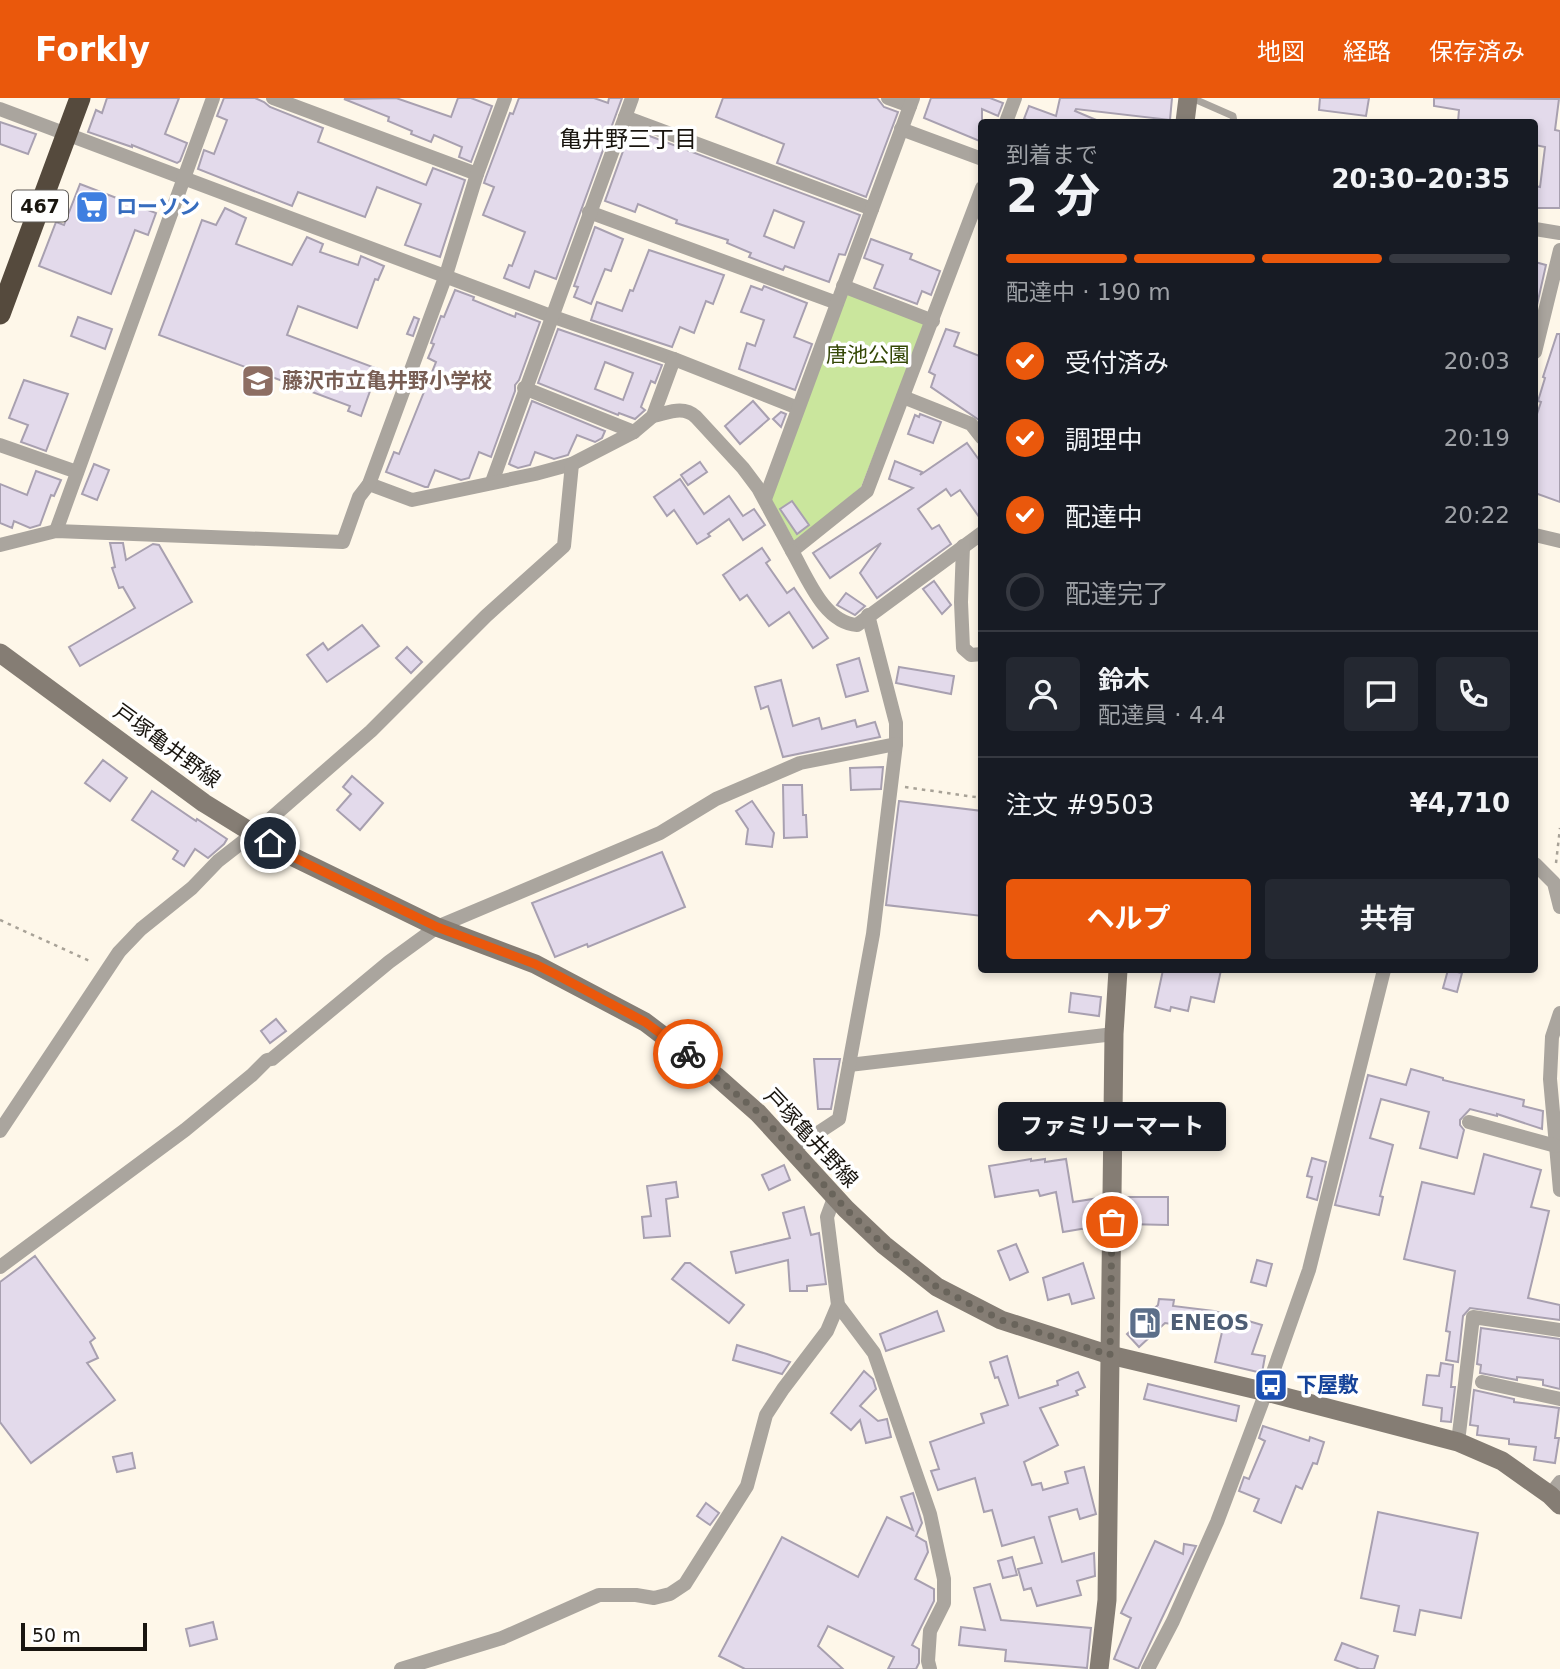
<!DOCTYPE html>
<html lang="ja">
<meta charset="utf-8">
<style>
body{margin:0;font-family:"DejaVu Sans","Noto Sans JP",sans-serif;background:#242831;color:#f1f3f6;height:100vh;display:flex;flex-direction:column;font-size:26px;white-space:nowrap}
*{box-sizing:border-box;margin:0}
p{font-size:23px;color:#9ea1a6}
.icon{flex:none;width:38px;height:38px;fill:none;stroke:currentColor;stroke-width:2;stroke-linecap:round;stroke-linejoin:round}
.map{position:relative;flex:1;overflow:hidden}
.details{position:absolute;left:978px;top:21px;width:560px;height:854px;display:flex;flex-direction:column;background:#171b24;border-radius:7px;box-shadow:0 4px 10px #0003}
.details>*{flex:none}
.scale{position:absolute;left:21px;bottom:18px;width:126px;box-sizing:border-box;padding-left:7px;border:4px solid #19150f;border-top:0;font-size:19px;line-height:24px;white-space:nowrap;color:#19150f;-webkit-text-stroke:5px #fff;paint-order:stroke}
.pin{position:absolute;display:grid;place-items:center;width:60px;height:60px;color:#fff;margin:-30px;border:4px solid #fff;border-radius:50%;box-shadow:0 2px 7px #0007}
.courier{position:absolute;display:grid;place-items:center;width:70px;height:70px;margin:-35px;border:5px solid #ea580c;border-radius:50%;background:#fff;color:#222;box-shadow:0 2px 9px #0007}
.bubble{position:absolute;height:49px;border-radius:7px;background:#171b24;box-shadow:0 4px 10px #0003;font-size:23px;font-weight:700;line-height:49px;text-align:center}
.head em{font-style:normal;font-weight:700}
.head div{display:flex;flex-direction:column-reverse}
.head{display:flex;align-items:center;justify-content:space-between;height:119px;padding:0 28px}
h1{font-size:46px;font-weight:700;line-height:52px}
.bar{display:grid;grid-template-columns:repeat(4,1fr);gap:10px 7px;align-content:center;height:84px;padding:0 28px}
.bar i{height:9px;border-radius:5px;background:#363941}
.bar .selected{background:#ea580c}
.bar p{grid-column:span 4}
.line{display:flex;align-items:center;gap:18px;padding:0 28px;border-top:2px solid #363941}
.line div{flex:1}
.round{display:grid;place-items:center;flex:none;width:74px;height:74px;border-radius:7px;background:#242831}
ol{padding:0 28px;list-style:none}
li{display:flex;align-items:center;gap:21px;height:77px}
li p{margin-inline-start:auto}
li .icon{padding:7px;border-radius:50%;background:#ea580c;color:#fff;stroke-width:4}
li:last-child{color:#9ea1a6}
li i{width:38px;height:38px;border:4px solid #363941;border-radius:50%}
.button{display:flex;gap:14px;margin-top:auto;padding:14px 28px}
.button a{flex:1;height:80px;border-radius:7px;background:#ea580c;color:#fff;font-size:28px;font-weight:700;line-height:80px;text-align:center}
.button a+a{background:#242831;color:#f1f3f6}
header{display:flex;align-items:center;gap:42px;box-sizing:border-box;height:98px;padding:0 35px;background:#ea580c;color:#fff}
header strong{font-size:33px}
nav{display:flex;gap:38px;margin-inline-start:auto;font-size:24px}
.map>svg:first-child{display:block}
</style>
<header>
<strong>Forkly</strong>
<nav><a>地図</a><a>経路</a><a>保存済み</a></nav>
</header>
<div class="map">
<svg width="1560" height="1571" viewBox="0 0 1560 1571">
<rect width="100%" height="100%" fill="#fef7e9"/>
<path fill="#cae69d" d="M847,196L925,225L861,389L795,444L771,401Z"/>
<g fill="#e3daeb" stroke="#a8a0b0" stroke-width="2" fill-rule="evenodd">
<path d="M107,0H179L165,36L187,45L180,63L177,65L132,47V49L88,34L96,12L102,15Z"/>
<path d="M224,0H255L264,4L270,9L323,30L318,44L426,87L433,70L465,82L440,159L405,147L421,106L377,89L365,119L298,94L292,108L198,71L204,52L214,56L227,22L217,18Z"/>
<path d="M396,0L451,19L458,0H471L492,8L471,64L459,59L462,49L434,37L431,44L411,36L412,33L388,23L389,19L344,1Z"/>
<path d="M519,0H594L608,5L609,0H622L556,181L535,173L529,190L504,180L509,167L512,168L525,134L483,117L494,89L484,85L486,79L510,15L513,16Z"/>
<path d="M723,0H877L884,9L898,14L866,99L777,65L784,46L716,19Z"/>
<path d="M931,0H990L1003,5L998,18L982,11V44L924,20Z"/>
<path d="M1060,0H1172L1170,22L1076,11L1075,13L1101,24H1033L1024,21L1029,8L1056,18Z"/>
<path d="M1320,0H1369L1366,18L1319,12Z"/>
<path d="M1434,0L1559,1L1555,32L1560,33V110H1535V88L1540,89L1545,49L1535,47V24H1458L1459,12L1434,8Z"/>
<path d="M0,24L36,36L28,56L0,46Z"/>
<path d="M631,31L860,117L845,157L839,156L829,184L785,168L783,172L749,159L751,155L727,145L728,142L676,125L677,122L638,106L635,114L605,103ZM774,112L804,124L794,150L764,138Z"/>
<path d="M80,86L156,115L148,137L135,132L111,196L39,168L56,124L64,127Z"/>
<path d="M225,110L246,120L236,146L292,167L307,139L323,146L320,154L358,167L361,158L384,168L378,182L375,181L357,230L298,208L287,237L378,271L361,318L348,313L350,308L159,237L202,122L216,127Z"/>
<path d="M595,129L623,141L611,173L605,171L591,206L574,199L578,189L574,188Z"/>
<path d="M871,141L912,156L910,161L940,173L931,197L922,193L917,206L874,190L883,167L864,160Z"/>
<path d="M649,152L724,177L713,206L706,203L694,235L680,229L672,249L591,222L597,204L622,213L630,192L633,193Z"/>
<path d="M1535,164L1546,167L1537,207H1535Z"/>
<path d="M751,188L762,192L764,188L807,205L794,239L812,246L795,292L739,271L747,245L755,248L764,222L741,214Z"/>
<path d="M455,192L474,199L473,202L515,219L516,215L540,224L519,282L515,287V293L491,359L479,354L469,380L461,382L435,372L428,389H425L386,374L394,354L399,356L436,264L428,260L434,246L431,245L441,218L444,219Z"/>
<path d="M78,219L112,231L105,251L71,238Z"/>
<path d="M414,219L419,221L413,238L407,236Z"/>
<path d="M558,231L662,267L655,285L651,283L641,309L645,312L635,321L619,315L618,317L538,285ZM605,264L633,275L623,302L595,291Z"/>
<path d="M946,231L959,235L954,248L982,259V324L931,289L935,277L929,274Z"/>
<path d="M1557,236H1560V404L1535,395V322L1541,304L1538,303L1545,280L1543,279Z"/>
<path d="M24,282L68,296L46,353L21,344L28,327L9,320Z"/>
<path d="M532,303L605,333L602,340L595,344L577,337L568,357L554,361L535,354L530,367L518,370L511,367L509,366Z"/>
<path d="M753,303L769,321L740,346L725,328Z"/>
<path d="M781,314L786,316L781,329L773,321Z"/>
<path d="M920,316L941,324L933,345L908,336L915,317L919,319Z"/>
<path d="M967,345L982,366V423L960,392L951,398L946,391L918,411L932,431L939,427L951,446L877,500L860,475L881,445L830,480L813,455L913,390L889,381L895,363L922,374L920,377Z"/>
<path d="M700,364L707,374L688,387L681,377Z"/>
<path d="M94,366L109,372L97,402L82,396Z"/>
<path d="M36,373L61,382L54,398L51,397L40,427L30,430L14,423L12,430L0,425V386L27,397Z"/>
<path d="M680,381L704,416L729,398L743,418L754,411L765,427L743,442L729,421L708,436L710,438L697,446L674,412L667,418L654,399Z"/>
<path d="M792,403L809,427L797,436L780,411Z"/>
<path d="M110,445H123L126,462L153,446L159,447L192,504L80,568L69,549L135,510L123,489L119,490L112,470L115,469Z"/>
<path d="M762,450L770,462L766,465L787,495L794,490L828,540L813,550L789,514L769,528L747,497L740,502L723,477Z"/>
<path d="M934,483L951,507L942,516L923,491Z"/>
<path d="M846,495L865,508L855,517L837,507Z"/>
<path d="M362,527L379,548L327,584L307,557L323,545L328,552Z"/>
<path d="M407,549L422,564L411,575L396,560Z"/>
<path d="M859,560L868,593L846,599L837,567Z"/>
<path d="M899,569L954,578L951,596L896,585Z"/>
<path d="M781,582L793,628L819,620L822,631L855,622L857,629L875,624L880,639L783,659L768,608L761,611L755,589Z"/>
<path d="M103,662L127,680L110,703L85,685Z"/>
<path d="M883,669L881,691L851,692L850,670Z"/>
<path d="M352,678L383,705L360,732L337,712L351,696L343,689Z"/>
<path d="M783,687H802L803,717H806L807,739L784,740Z"/>
<path d="M152,693L196,723L197,721L227,741L224,746L208,760L195,751L184,768L173,761L178,753L132,722Z"/>
<path d="M752,703L774,735L772,749L746,746L748,731L736,713Z"/>
<path d="M899,703L982,713V818L886,807Z"/>
<path d="M662,754L685,809L588,849L587,846L555,859L532,805Z"/>
<path d="M1163,872H1221L1214,904L1191,899L1188,913L1171,909L1170,913L1155,909Z"/>
<path d="M1448,872L1462,875L1457,894L1443,890Z"/>
<path d="M1071,895L1101,899L1099,918L1069,914Z"/>
<path d="M276,921L286,933L270,945L261,933Z"/>
<path d="M814,961H840L831,1011H818Z"/>
<path d="M1411,971L1443,980V982L1524,1002L1523,1008L1543,1013L1542,1031L1497,1016V1018L1470,1011L1460,1022V1027L1464,1032L1457,1060L1420,1050L1429,1014L1381,1001L1370,1040L1393,1047L1380,1098L1383,1099L1379,1117L1335,1107L1368,977L1406,987Z"/>
<path d="M1484,1056L1541,1072L1531,1109L1549,1113L1528,1200L1560,1207V1222L1470,1210L1463,1218L1458,1264L1446,1262L1450,1234L1446,1233L1455,1173L1404,1161L1422,1084L1474,1096Z"/>
<path d="M1312,1060L1326,1064L1317,1102L1307,1099L1312,1079L1307,1078Z"/>
<path d="M1031,1061V1063L1045,1061V1064L1066,1061L1073,1104L1099,1100V1128L1063,1134L1056,1094L1040,1098L1038,1092L995,1099L989,1068Z"/>
<path d="M784,1067L790,1082L769,1092L762,1077Z"/>
<path d="M676,1084L678,1099L666,1101L670,1138L644,1140L642,1119L651,1118L647,1088Z"/>
<path d="M1124,1099H1168V1127L1125,1126Z"/>
<path d="M804,1109L811,1137L819,1135L826,1186L807,1188V1193H790L788,1162L736,1175L731,1154L790,1140L783,1115Z"/>
<path d="M1016,1146L1028,1174L1010,1182L998,1153Z"/>
<path d="M35,1158L95,1240L90,1244L98,1260L87,1265L115,1302L31,1365L0,1324V1184Z"/>
<path d="M1257,1162L1272,1166L1266,1188L1251,1184Z"/>
<path d="M685,1165H690L744,1207L729,1225L672,1181Z"/>
<path d="M1083,1165L1094,1200L1072,1206L1069,1196L1048,1202L1043,1180Z"/>
<path d="M1159,1201L1174,1202L1173,1208L1214,1213L1262,1227L1252,1256L1265,1258L1262,1275L1215,1264L1222,1234L1218,1232L1219,1230L1172,1224V1226L1165,1225L1139,1249L1127,1236L1158,1207Z"/>
<path d="M937,1213L944,1233L886,1253L880,1236Z"/>
<path d="M1481,1230L1560,1241V1291L1543,1287V1282L1517,1279V1282L1480,1275L1481,1267L1477,1266Z"/>
<path d="M737,1247L767,1256L790,1264L782,1276L733,1262Z"/>
<path d="M1007,1258L1019,1300L1058,1287L1057,1283L1078,1274L1085,1289L1076,1293L1078,1297L1040,1310L1058,1347L1024,1364L1032,1387L1041,1385L1043,1392L1068,1385L1065,1374L1084,1369L1096,1416L1080,1421L1077,1411L1049,1419L1062,1464L1094,1455L1095,1478L1077,1483L1081,1497L1037,1508L1031,1490L1024,1492L1018,1471L1042,1465L1034,1439L1002,1448L992,1412L984,1414L975,1380L938,1392L931,1373L939,1371L930,1344L984,1325L981,1316L1008,1307L998,1279L995,1280L990,1264Z"/>
<path d="M1441,1265L1453,1267L1451,1289H1455L1451,1324L1441,1323L1442,1310L1423,1307L1427,1277L1439,1278Z"/>
<path d="M864,1273L873,1281L876,1291L860,1308L878,1323L887,1321L891,1339L866,1345L860,1322L851,1332L831,1315Z"/>
<path d="M1148,1286L1239,1308L1236,1323L1144,1301Z"/>
<path d="M1474,1292L1514,1301V1304L1559,1310L1555,1340H1559L1555,1365L1534,1362L1536,1349L1509,1346V1341L1477,1337L1478,1328L1470,1327Z"/>
<path d="M1263,1328L1309,1343L1310,1339L1324,1344L1317,1366L1313,1365L1302,1391L1296,1388L1281,1425L1254,1413L1259,1401L1239,1393L1244,1379L1249,1381L1265,1343L1259,1340Z"/>
<path d="M132,1355L135,1370L117,1374L113,1359Z"/>
<path d="M913,1395L922,1425L916,1438L926,1444L928,1454L915,1481L934,1491V1503L912,1547L919,1551V1565L916,1571H888L894,1559L828,1528L818,1548L843,1571H745L719,1558L782,1439L858,1479L887,1419L913,1432L901,1399Z"/>
<path d="M706,1405L719,1415L710,1427L697,1418Z"/>
<path d="M1378,1414L1478,1435L1461,1520L1420,1512L1415,1537L1394,1533L1399,1508L1361,1500Z"/>
<path d="M1155,1443L1183,1456L1184,1446L1196,1448L1138,1571L1114,1561L1131,1520L1121,1515Z"/>
<path d="M1012,1459L1017,1477L1003,1480L998,1463Z"/>
<path d="M990,1486L1001,1522L1091,1530L1087,1570L1005,1563L1006,1552L959,1547L961,1529L985,1532L974,1490Z"/>
<path d="M213,1524L217,1541L190,1548L186,1531Z"/>
<path d="M1342,1545L1378,1558L1374,1571H1360L1335,1562Z"/>
</g>
<g fill="none" stroke-linecap="round" stroke-linejoin="round">
<g stroke="#a8a297" stroke-width="2.5" stroke-dasharray="3.5 5" stroke-linecap="butt">
<path d="M905,689L982,700"/>
<path d="M1556,765L1560,730"/>
<path d="M0,822L92,864"/>
</g>
<path stroke="#aaa59e" stroke-width="7" d="M1192,0L1233,18L1234,24"/>
<g stroke="#aaa59e" stroke-width="14">
<path d="M273,0L477,76"/>
<path d="M888,0L910,8"/>
<path d="M0,11L551,218L674,261L798,310"/>
<path d="M625,19L872,111"/>
<path d="M1006,24L1015,0"/>
<path d="M901,31L982,61"/>
<path d="M589,114L837,205"/>
<path d="M1535,131L1560,135"/>
<path d="M843,188L933,223"/>
<path d="M1535,254L1560,152"/>
<path d="M524,290L634,334"/>
<path d="M903,299L971,326L982,340"/>
<path d="M653,318C668,315 683,307 696,319L743,370L758,390L792,453L867,393L982,90"/>
<path d="M0,347L77,374"/>
<path d="M492,384L632,0"/>
<path d="M369,386L412,402L535,376L572,366L634,334L653,318L674,261"/>
<path d="M765,401L913,0"/>
<path d="M56,433L213,0"/>
<path d="M1535,437L1560,443"/>
<path d="M0,447L56,433L343,444L359,399L369,386L446,177L477,76L505,0"/>
<path d="M963,448L961,504L963,550L971,557L982,556"/>
<path d="M792,453C807,479 824,525 857,527L982,435"/>
<path d="M1535,766L1554,785L1560,809"/>
<path d="M1560,915L1552,939L1550,981L1560,1092"/>
<path d="M849,967L1114,936"/>
<path d="M1469,1024L1556,1048"/>
<path d="M0,1033L119,854L141,831L192,790L218,763L254,735L371,633L486,518L564,448L572,366"/>
<path d="M792,1052L839,1021L873,836L896,646V625L868,517"/>
<path d="M834,1100L827,1119L838,1207L874,1255L930,1416L944,1481V1505L930,1533L928,1563L930,1571"/>
<path d="M0,1169L185,1032L252,977L267,962L272,961L389,864L437,829L660,735L716,701L800,665L896,646"/>
<path d="M1482,1284L1560,1301"/>
<path d="M1458,1344L1473,1219L1560,1232"/>
<path d="M1550,1397L1560,1384"/>
<path d="M401,1571L502,1540L599,1497H636L654,1500L670,1496L685,1486L747,1388L766,1317L783,1291L827,1233L838,1207"/>
<path d="M1148,1571L1173,1523L1217,1424L1266,1294L1309,1172L1384,872"/>
</g>
<g stroke="#857d74" stroke-width="19">
<path d="M1185,24L1188,0"/>
<path d="M0,555L204,705L285,755L437,829L535,866L645,924L716,978L758,1015L846,1111L884,1147L937,1189L1001,1222L1110,1257L1266,1294L1458,1344L1502,1363L1550,1397L1560,1407"/>
<path d="M1099,1571L1107,1502L1114,936L1118,872"/>
</g>
<path stroke="#554a3d" stroke-width="21" d="M0,216L80,0"/>
</g>
<g fill="none" stroke-linecap="round" stroke-linejoin="round">
<path stroke="#69645b" stroke-width="7" stroke-dasharray="0 12.6" d="M688,956L758,1014L846,1111L884,1147L937,1189L1001,1222L1110,1257L1112,1124"/>
<path stroke="#ea580c" stroke-width="9" d="M270,745L285,755L437,829L535,866L557,877L645,924L688,956"/>
</g>
<defs>
<symbol id="supermarket-square" viewBox="-11 -11 22 22"><rect x="-9" y="-9" width="18" height="18" rx="4" fill="#3f7fe0" stroke="#fff"/><path d="M-6-5.5h2.5l.6 2H6L4.5 2H-2.5L-4.4-4H-6ZM-1.5 3.2a1.3 1.3 0 1 0 .1 0ZM3 3.2a1.3 1.3 0 1 0 .1 0Z" fill="#fff"/></symbol>
<symbol id="school-square" viewBox="-11 -11 22 22"><rect x="-9" y="-9" width="18" height="18" rx="4" fill="#8d6e63" stroke="#fff"/><path d="M0-5L7-2L0 1L-7-2ZM-4 1L0 2.5L4 1V4Q0 6-4 4Z" fill="#fff"/></symbol>
<symbol id="fuel-square" viewBox="-11 -11 22 22"><rect x="-9" y="-9" width="18" height="18" rx="4" fill="#5c6f8a" stroke="#fff"/><path d="M-5.5-6h7V0h2V4h1.3V-2.5L3-4.5l.8-.8L6-3V5H2.5V1h-1V6h-7ZM-4.2-4.7v3.2H.2V-4.7Z" fill="#fff"/></symbol>
<symbol id="bus-square" viewBox="-11 -11 22 22"><rect x="-9" y="-9" width="18" height="18" rx="4" fill="#1a4fb4" stroke="#fff"/><path d="M-5-6H5V4H4V6H2V4H-2V6H-4V4H-5ZM-3.5-4V0h7V-4ZM-3.5 1.2v1.5H-2V1.2ZM2 1.2v1.5H3.5V1.2Z" fill="#fff"/></symbol>
</defs>
<g fill-rule="evenodd">
<use href="#supermarket-square" x="73" y="90" width="38" height="38"/>
<use href="#school-square" x="239" y="264" width="38" height="38"/>
<use href="#fuel-square" x="1126" y="1206" width="38" height="38"/>
<use href="#bus-square" x="1252" y="1268" width="38" height="38"/>
</g>
<g text-anchor="middle" dominant-baseline="central" stroke-width="7" stroke-linejoin="round" paint-order="stroke">
<rect fill="#fff" stroke="#5e5b57" stroke-width="2" x="12" y="92.5" width="56" height="31" rx="5"/>
<g font-size="19" font-weight="bold" fill="#19150f">
<text x="40" y="108">467</text>
</g>
<g font-size="21" font-weight="bold" fill="#366cbe" stroke="#fff" text-anchor="start">
<text x="116" y="109">ローソン</text>
</g>
<g font-size="21" fill="#344806" stroke="#fff">
<text x="868" y="257">唐池公園</text>
</g>
<g font-size="21" font-weight="bold" fill="#785e54" stroke="#fff" text-anchor="start">
<text x="282" y="283">藤沢市立亀井野小学校</text>
</g>
<g font-size="21" fill="#19150f" stroke="#fff">
<text transform="translate(167 648) rotate(36)">戸塚亀井野線</text>
<text transform="translate(811 1040) rotate(47)">戸塚亀井野線</text>
</g>
<g font-size="21" font-weight="bold" fill="#4e5e75" stroke="#fff" text-anchor="start">
<text x="1170" y="1225">ENEOS</text>
</g>
<g font-size="21" font-weight="bold" fill="#164399" stroke="#fff" text-anchor="start">
<text x="1296" y="1287">下屋敷</text>
</g>
<g font-size="23" fill="#19150f" stroke="#fff">
<text x="628" y="41">亀井野三丁目</text>
</g>
</g>
</svg>
<div class="scale">50 m</div>
<div class="pin" style="left:1112px;top:1124px;background:#ea580c"><svg class="icon" aria-label="bag" viewBox="0 0 24 24"><path d="M5 8h14l-1 12H6zM9 8a3 3 0 0 1 6 0"/></svg></div>
<div class="pin" style="left:270px;top:745px;background:#1f2937"><svg class="icon" aria-label="home" viewBox="0 0 24 24"><path d="M3 11l9-7 9 7M6 9v11h12V9"/></svg></div>
<div class="courier" style="left:688px;top:956px"><svg class="icon" aria-label="bike" viewBox="0 0 24 24"><circle cx="6" cy="16" r="4"/><circle cx="18" cy="16" r="4"/><path d="M6 16l4-8h5l3 8M10 8l3 8H6M13 5h3"/></svg></div>
<div class="bubble" style="left:998px;top:1004px;width:228px">ファミリーマート</div>
<section class="details">
<div class="head"><div><h1>2 分</h1><p>到着まで</p></div><em>20:30–20:35</em></div>
<div class="bar"><i class="selected"></i><i class="selected"></i><i class="selected"></i><i></i><p>配達中 · 190 m</p></div>
<ol>
<li><svg class="icon" aria-label="check" viewBox="0 0 24 24"><path d="M5 12l5 5 9-10"/></svg>受付済み<p>20:03</p></li>
<li><svg class="icon" aria-label="check" viewBox="0 0 24 24"><path d="M5 12l5 5 9-10"/></svg>調理中<p>20:19</p></li>
<li><svg class="icon" aria-label="check" viewBox="0 0 24 24"><path d="M5 12l5 5 9-10"/></svg>配達中<p>20:22</p></li>
<li><i></i>配達完了</li>
</ol>
<div class="line" style="height:126px"><a class="round"><svg class="icon" aria-label="person" viewBox="0 0 24 24"><circle cx="12" cy="8" r="4"/><path d="M4 21q1-7 8-7t8 7"/></svg></a><div><b>鈴木</b><p>配達員 · 4.4</p></div><a class="round"><svg class="icon" aria-label="chat" viewBox="0 0 24 24"><path d="M4 5h16v11H9l-5 4z"/></svg></a><a class="round"><svg class="icon" aria-label="phone" viewBox="0 0 24 24"><path d="M5 4h4l2 5-3 2q2 4 5 5l2-3 5 2v4C11 20 4 13 5 4z"/></svg></a></div>
<div class="line" style="height:91px"><div>注文 #9503</div><b>¥4,710</b></div>
<div class="button"><a>ヘルプ</a><a>共有</a></div>
</section>
</div>
